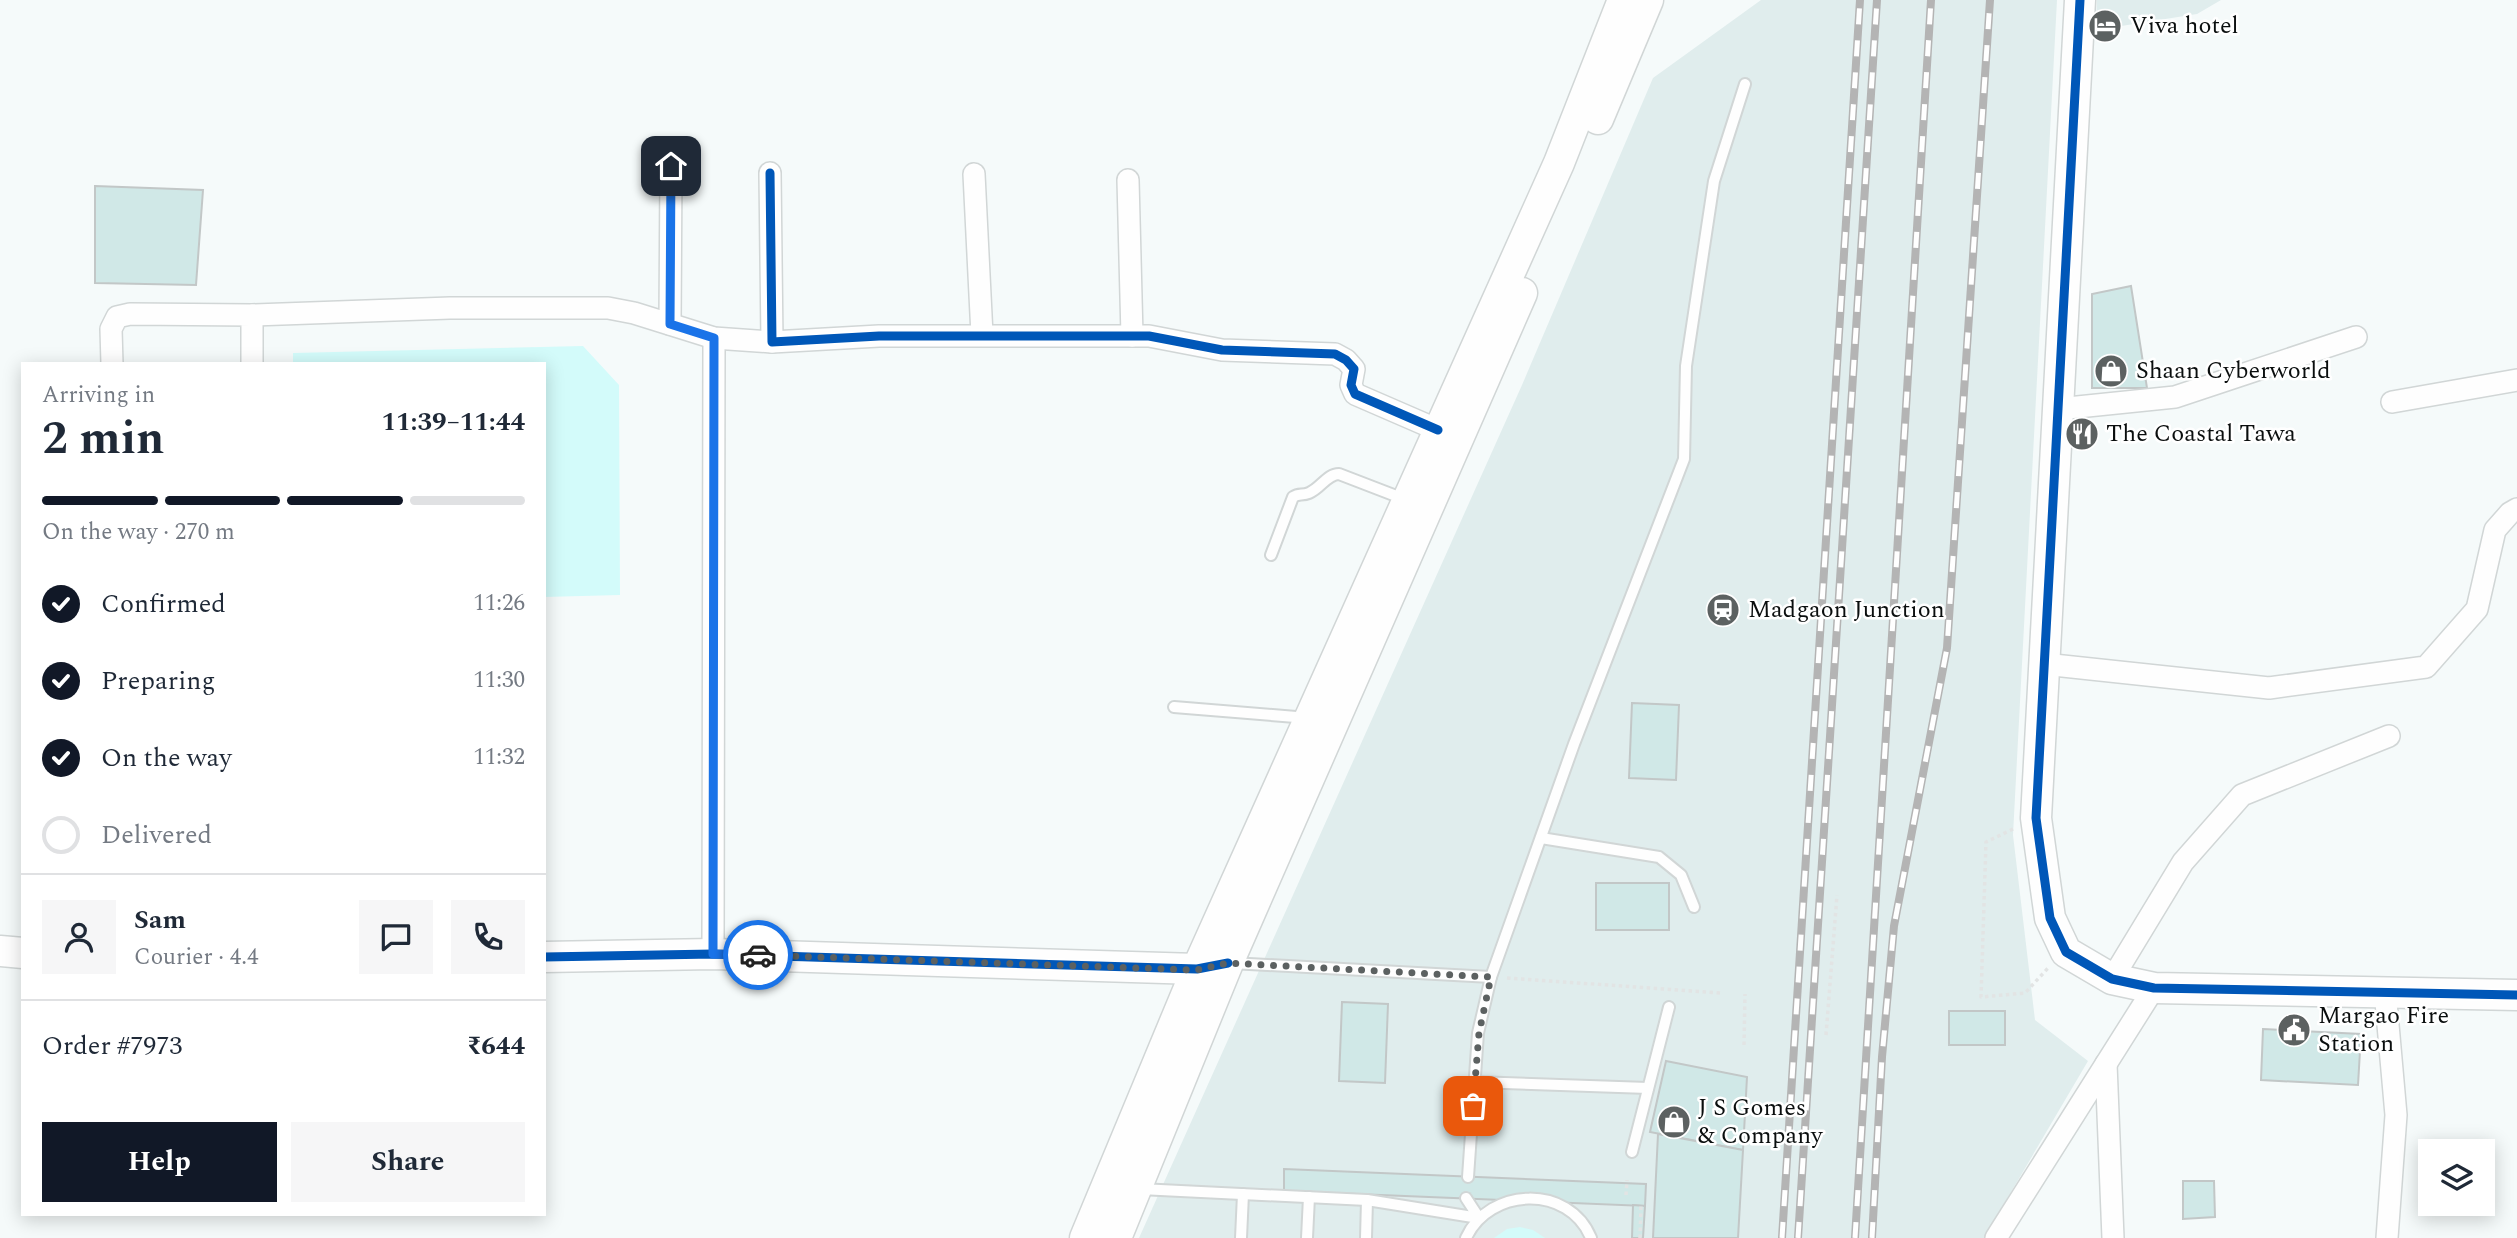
<!DOCTYPE html>
<meta charset="utf-8">
<style>
body{margin:0;font-family:Spectral,serif;background:#f6f6f7;color:#1f2937;height:100vh;display:flex;flex-direction:column;font-size:26px;white-space:nowrap}
*{box-sizing:border-box;margin:0}
p{font-size:23px;color:#747a83}
.icon{flex:none;width:38px;height:38px;fill:none;stroke:currentColor;stroke-width:2;stroke-linecap:round;stroke-linejoin:round}
.map{position:relative;flex:1;overflow:hidden}
.sheet{position:absolute;left:21px;top:362px;width:525px;height:854px;display:flex;flex-direction:column;background:#fff;border-radius:0px;box-shadow:0 4px 18px #0003}
.sheet>*{flex:none}
.tools{position:absolute;left:2418px;top:1139px;display:grid;gap:14px}
.tools a{display:grid;place-items:center;width:77px;height:77px;border-radius:0px;background:#fff;box-shadow:0 4px 18px #0003;font-size:35px}
.pin{position:absolute;display:grid;place-items:center;width:60px;height:60px;color:#fff;margin:-30px;border-radius:14px;box-shadow:0 4px 10px #0006}
.courier{position:absolute;display:grid;place-items:center;width:70px;height:70px;margin:-35px;border:5px solid #1a73e8;border-radius:50%;background:#fff;color:#222;box-shadow:0 2px 9px #0007}
.head em{font-style:normal;font-weight:700}
.head div{display:flex;flex-direction:column-reverse}
.head{display:flex;align-items:center;justify-content:space-between;height:119px;padding:0 21px}
h1{font-size:46px;font-weight:700;line-height:52px}
.bar{display:grid;grid-template-columns:repeat(4,1fr);gap:10px 7px;align-content:center;height:84px;padding:0 21px}
.bar i{height:9px;border-radius:5px;background:#e0e1e3}
.bar .active{background:#111827}
.bar p{grid-column:span 4}
.line{display:flex;align-items:center;gap:18px;padding:0 21px;border-top:2px solid #e0e1e3}
.line div{flex:1}
.round{display:grid;place-items:center;flex:none;width:74px;height:74px;border-radius:0px;background:#f6f6f7}
ol{padding:0 21px;list-style:none}
li{display:flex;align-items:center;gap:21px;height:77px}
li p{margin-inline-start:auto}
li .icon{padding:7px;border-radius:50%;background:#111827;color:#fff;stroke-width:4}
li:last-child{color:#747a83}
li i{width:38px;height:38px;border:4px solid #e0e1e3;border-radius:50%}
.action{display:flex;gap:14px;margin-top:auto;padding:14px 21px}
.action a{flex:1;height:80px;border-radius:0px;background:#111827;color:#fff;font-size:28px;font-weight:700;line-height:80px;text-align:center}
.action a+a{background:#f6f6f7;color:#1f2937}
.map>svg:first-child{display:block}
</style>
<div class="map">
<svg width="2517" height="1238" viewBox="0 0 2517 1238">
<rect width="100%" height="100%" fill="#f5fafa"/>
<g fill="#e0eded">
<path d="M1761,0H2057L2013,835L2035,1020L2088,1061L1984,1238H1139L1522,385L1653,78Z"/>
<path d="M2097,0H2221L2197,14L2096,30Z"/>
</g>
<g fill="#d3fbfa">
<path d="M583,346L619,385L620,595L544,597V364H293V353Z"/>
<path d="M1520,1227L1533,1230L1545,1238H1494L1507,1229Z"/>
</g>
<g fill="#d0e8e7" stroke="#c2c7c7" stroke-width="2">
<path d="M95,186L203,190L196,285L95,283Z"/>
<path d="M2131,286L2147,388H2092V294Z"/>
<path d="M1632,703L1679,705L1676,780L1629,778Z"/>
<rect x="1596" y="883" width="73" height="47"/>
<path d="M1342,1002L1388,1004L1385,1083L1339,1081Z"/>
<rect x="1949" y="1011" width="56" height="34"/>
<path d="M2263,1029L2361,1034L2358,1085L2261,1080Z"/>
<path d="M1666,1061L1747,1077L1743,1150L1650,1132Z"/>
<path d="M1658,1134L1743,1150L1738,1238H1653Z"/>
<path d="M1284,1169L1646,1184L1645,1206L1284,1191Z"/>
<path d="M2183,1181H2214L2215,1217L2183,1219Z"/>
<path d="M1633,1205L1645,1206L1643,1238H1632Z"/>
</g>
<g fill="none" stroke-linecap="round" stroke-linejoin="round">
<defs>
<g id="lane">
<path d="M1271,555L1293,497C1299,493 1302,496 1309,493C1321,488 1327,474 1339,474L1404,499"/>
<path d="M1174,707L1308,718"/>
<path d="M1541,838L1659,857L1681,875L1694,907"/>
<path d="M1231,963L1491,977"/>
<path d="M1475,1082L1648,1088"/>
<path d="M1632,1152L1669,1007"/>
<path d="M1468,1177L1478,1033L1491,977L1574,744L1684,459L1686,366L1714,181L1745,84"/>
<path d="M1140,1189L1367,1200L1479,1218"/>
<path d="M1466,1198L1479,1218"/>
<path d="M1241,1238L1243,1194"/>
<path d="M1307,1238L1309,1197"/>
<path d="M1366,1238L1367,1200"/>
<path d="M1466,1238C1489,1187 1569,1184 1591,1238"/>
</g>
<g id="street">
<path d="M770,173L772,342L879,336H1149L1222,350L1335,354L1346,360L1354,369L1351,385L1355,394L1438,430"/>
<path d="M974,174L982,335"/>
<path d="M1128,180L1132,336"/>
<path d="M252,315L450,308H608L634,313L714,338L772,342"/>
<path d="M670,324L671,166"/>
<path d="M112,364L111,329L117,317L130,314L252,315V364"/>
<path d="M2392,402L2517,380"/>
<path d="M2058,409L2175,397L2356,337"/>
<path d="M2044,664L2269,688L2426,667L2477,609L2495,530L2510,513L2517,509"/>
<path d="M713,954L714,338"/>
<path d="M2112,979L2183,862L2242,795L2389,736"/>
<path d="M2385,991L2396,1115L2387,1238"/>
<path d="M2106,1064L2113,1238"/>
<path d="M1996,1238L2154,988"/>
</g>
<g id="secondary">
<path d="M2080,0L2036,818L2050,918L2066,952L2112,979L2154,988L2517,995"/>
<path d="M1598,119L1648,0"/>
<path d="M0,951L23,953"/>
<path d="M544,957L713,954L1197,969L1215,965"/>
<path d="M1085,1238L1197,969L1559,163L1623,0"/>
<path d="M1116,1238L1228,963L1522,293"/>
</g>
</defs>
<use href="#lane" stroke="#d1d6d6" stroke-width="14"/>
<use href="#street" stroke="#d1d6d6" stroke-width="24"/>
<use href="#secondary" stroke="#d1d6d6" stroke-width="33"/>
<g stroke="#e2e4e4" stroke-width="3.5" stroke-dasharray="3.5 3.5" stroke-linecap="butt">
<path d="M2013,829L1986,842L1981,997L2025,993L2049,967"/>
<path d="M1507,978L1721,993"/>
<path d="M1826,1035L1837,895"/>
<path d="M1744,1045L1745,994"/>
<path d="M1626,1195L1627,1180"/>
<path d="M1640,1238L1641,1205"/>
</g>
<use href="#lane" stroke="#fefefe" stroke-width="10"/>
<use href="#street" stroke="#fefefe" stroke-width="21"/>
<use href="#secondary" stroke="#fefefe" stroke-width="30"/>
<defs>
<g id="rail">
<path d="M1782,1238L1860,0"/>
<path d="M1798,1238L1877,0"/>
<path d="M1855,1238L1931,0"/>
<path d="M1872,1238L1882,1057L1894,926L1947,648L1990,0"/>
</g>
</defs>
<use href="#rail" stroke="#b4b4b4" stroke-width="8"/>
<use href="#rail" stroke="#fff" stroke-width="5" stroke-dasharray="16" stroke-linecap="butt"/>
<defs>
<g id="cycleway">
<path d="M2080,0L2036,818L2050,918L2066,952L2112,979L2154,988L2517,995"/>
<path d="M770,173L772,342L879,336H1149L1222,350L1335,354L1346,360L1354,369L1351,385L1355,394L1438,430"/>
<path d="M544,957L713,954L1197,969L1228,963"/>
</g>
</defs>
<use href="#cycleway" stroke="#fff" stroke-width="13"/>
<use href="#cycleway" stroke="#0057b8" stroke-width="9"/>
</g>
<g fill="none" stroke-linecap="round" stroke-linejoin="round">
<path stroke="#5c6161" stroke-width="7" stroke-dasharray="0 12.6" d="M758,955L1197,970L1228,963L1491,977L1479,1033L1473,1106"/>
<path stroke="#1a73e8" stroke-width="9" d="M671,166L670,324L714,338L713,954L758,955"/>
</g>
<defs>
<symbol id="hotel-disc" viewBox="-11 -11 22 22"><circle r="9.5" fill="#5c6161" stroke="#fff"/><path d="M-6-4.5h1.5V1H6V5H4.5V3h-9V5H-6ZM-4 0a1.8 1.8 0 1 1 3.6 0ZM.5 0V-2.5h3Q6-2.5 6 0Z" fill="#fff"/></symbol>
<symbol id="shop-disc" viewBox="-11 -11 22 22"><circle r="9.5" fill="#5c6161" stroke="#fff"/><path d="M-5-2.5h2.3a2.7 3.5 0 0 1 5.4 0H5L5.5 6h-11ZM-1.5-2.5h3a1.5 2.3 0 0 0-3 0Z" fill="#fff"/></symbol>
<symbol id="restaurant-disc" viewBox="-11 -11 22 22"><circle r="9.5" fill="#5c6161" stroke="#fff"/><path d="M-5-6h1v4h1v-4h1v4h1v-4h1v5L-1.5 .5V6h-2V.5L-5-1ZM5-6V6H3V1.5H1.5Q1.5-4 5-6Z" fill="#fff"/></symbol>
<symbol id="station-disc" viewBox="-11 -11 22 22"><circle r="9.5" fill="#5c6161" stroke="#fff"/><path d="M-3-6H3Q5-6 5-4V2Q5 4 3 4L4.5 6H3L1.5 4h-3L-3 6H-4.5L-3 4Q-5 4-5 2V-4Q-5-6-3-6ZM-3.5-4v3h7v-3ZM-3.5 1v1.5H-2V1ZM2 1v1.5H3.5V1Z" fill="#fff"/></symbol>
<symbol id="civic-disc" viewBox="-11 -11 22 22"><circle r="9.5" fill="#5c6161" stroke="#fff"/><path d="M-.6-6.5H3V-4.5H.6V-3L4-1V1h2V6H-6V1h2V-1L-.6-3ZM-1.2 2.5V6h2.4V2.5Z" fill="#fff"/></symbol>
</defs>
<g fill-rule="evenodd">
<use href="#hotel-disc" x="2086" y="7" width="38" height="38"/>
<use href="#shop-disc" x="2092" y="352" width="38" height="38"/>
<use href="#restaurant-disc" x="2063" y="415" width="38" height="38"/>
<use href="#station-disc" x="1704" y="591" width="38" height="38"/>
<use href="#civic-disc" x="2275" y="1011" width="38" height="38"/>
<use href="#shop-disc" x="1655" y="1103" width="38" height="38"/>
</g>
<g text-anchor="middle" dominant-baseline="central" stroke-width="5" stroke-linejoin="round" paint-order="stroke">
<g font-size="24" fill="#0a0e0e" stroke="#fff" text-anchor="start">
<text x="2130" y="26">Viva hotel</text>
<text x="2136" y="371">Shaan Cyberworld</text>
<text x="2106" y="434">The Coastal Tawa</text>
<text x="1748" y="610">Madgaon Junction</text>
<text x="2318" y="1016">Margao Fire<tspan x="2318" dy="28">Station</tspan></text>
<text x="1698" y="1108">J S Gomes<tspan x="1698" dy="28">&amp; Company</tspan></text>
</g>
</g>
</svg>
<div class="tools">
<a><svg class="icon" aria-label="layers" viewBox="0 0 24 24"><path d="M12 4l9 5-9 5-9-5zM3 14l9 5 9-5"/></svg></a>
</div>
<div class="pin" style="left:1473px;top:1106px;background:#ea580c"><svg class="icon" aria-label="bag" viewBox="0 0 24 24"><path d="M5 8h14l-1 12H6zM9 8a3 3 0 0 1 6 0"/></svg></div>
<div class="pin" style="left:671px;top:166px;background:#1f2937"><svg class="icon" aria-label="home" viewBox="0 0 24 24"><path d="M3 11l9-7 9 7M6 9v11h12V9"/></svg></div>
<div class="courier" style="left:758px;top:955px"><svg class="icon" aria-label="car" viewBox="0 0 24 24"><path d="M5 17H2v-5l4-1 3-4h7l3 4 3 1v5h-3M9 17h6M6 11h13"/><circle cx="7" cy="17" r="2"/><circle cx="17" cy="17" r="2"/></svg></div>
<section class="sheet">
<div class="head"><div><h1>2 min</h1><p>Arriving in</p></div><em>11:39–11:44</em></div>
<div class="bar"><i class="active"></i><i class="active"></i><i class="active"></i><i></i><p>On the way · 270 m</p></div>
<ol>
<li><svg class="icon" aria-label="check" viewBox="0 0 24 24"><path d="M5 12l5 5 9-10"/></svg>Confirmed<p>11:26</p></li>
<li><svg class="icon" aria-label="check" viewBox="0 0 24 24"><path d="M5 12l5 5 9-10"/></svg>Preparing<p>11:30</p></li>
<li><svg class="icon" aria-label="check" viewBox="0 0 24 24"><path d="M5 12l5 5 9-10"/></svg>On the way<p>11:32</p></li>
<li><i></i>Delivered</li>
</ol>
<div class="line" style="height:126px"><a class="round"><svg class="icon" aria-label="person" viewBox="0 0 24 24"><circle cx="12" cy="8" r="4"/><path d="M4 21q1-7 8-7t8 7"/></svg></a><div><b>Sam</b><p>Courier · 4.4</p></div><a class="round"><svg class="icon" aria-label="chat" viewBox="0 0 24 24"><path d="M4 5h16v11H9l-5 4z"/></svg></a><a class="round"><svg class="icon" aria-label="phone" viewBox="0 0 24 24"><path d="M5 4h4l2 5-3 2q2 4 5 5l2-3 5 2v4C11 20 4 13 5 4z"/></svg></a></div>
<div class="line" style="height:91px"><div>Order #7973</div><b>₹644</b></div>
<div class="action"><a>Help</a><a>Share</a></div>
</section>
</div>
